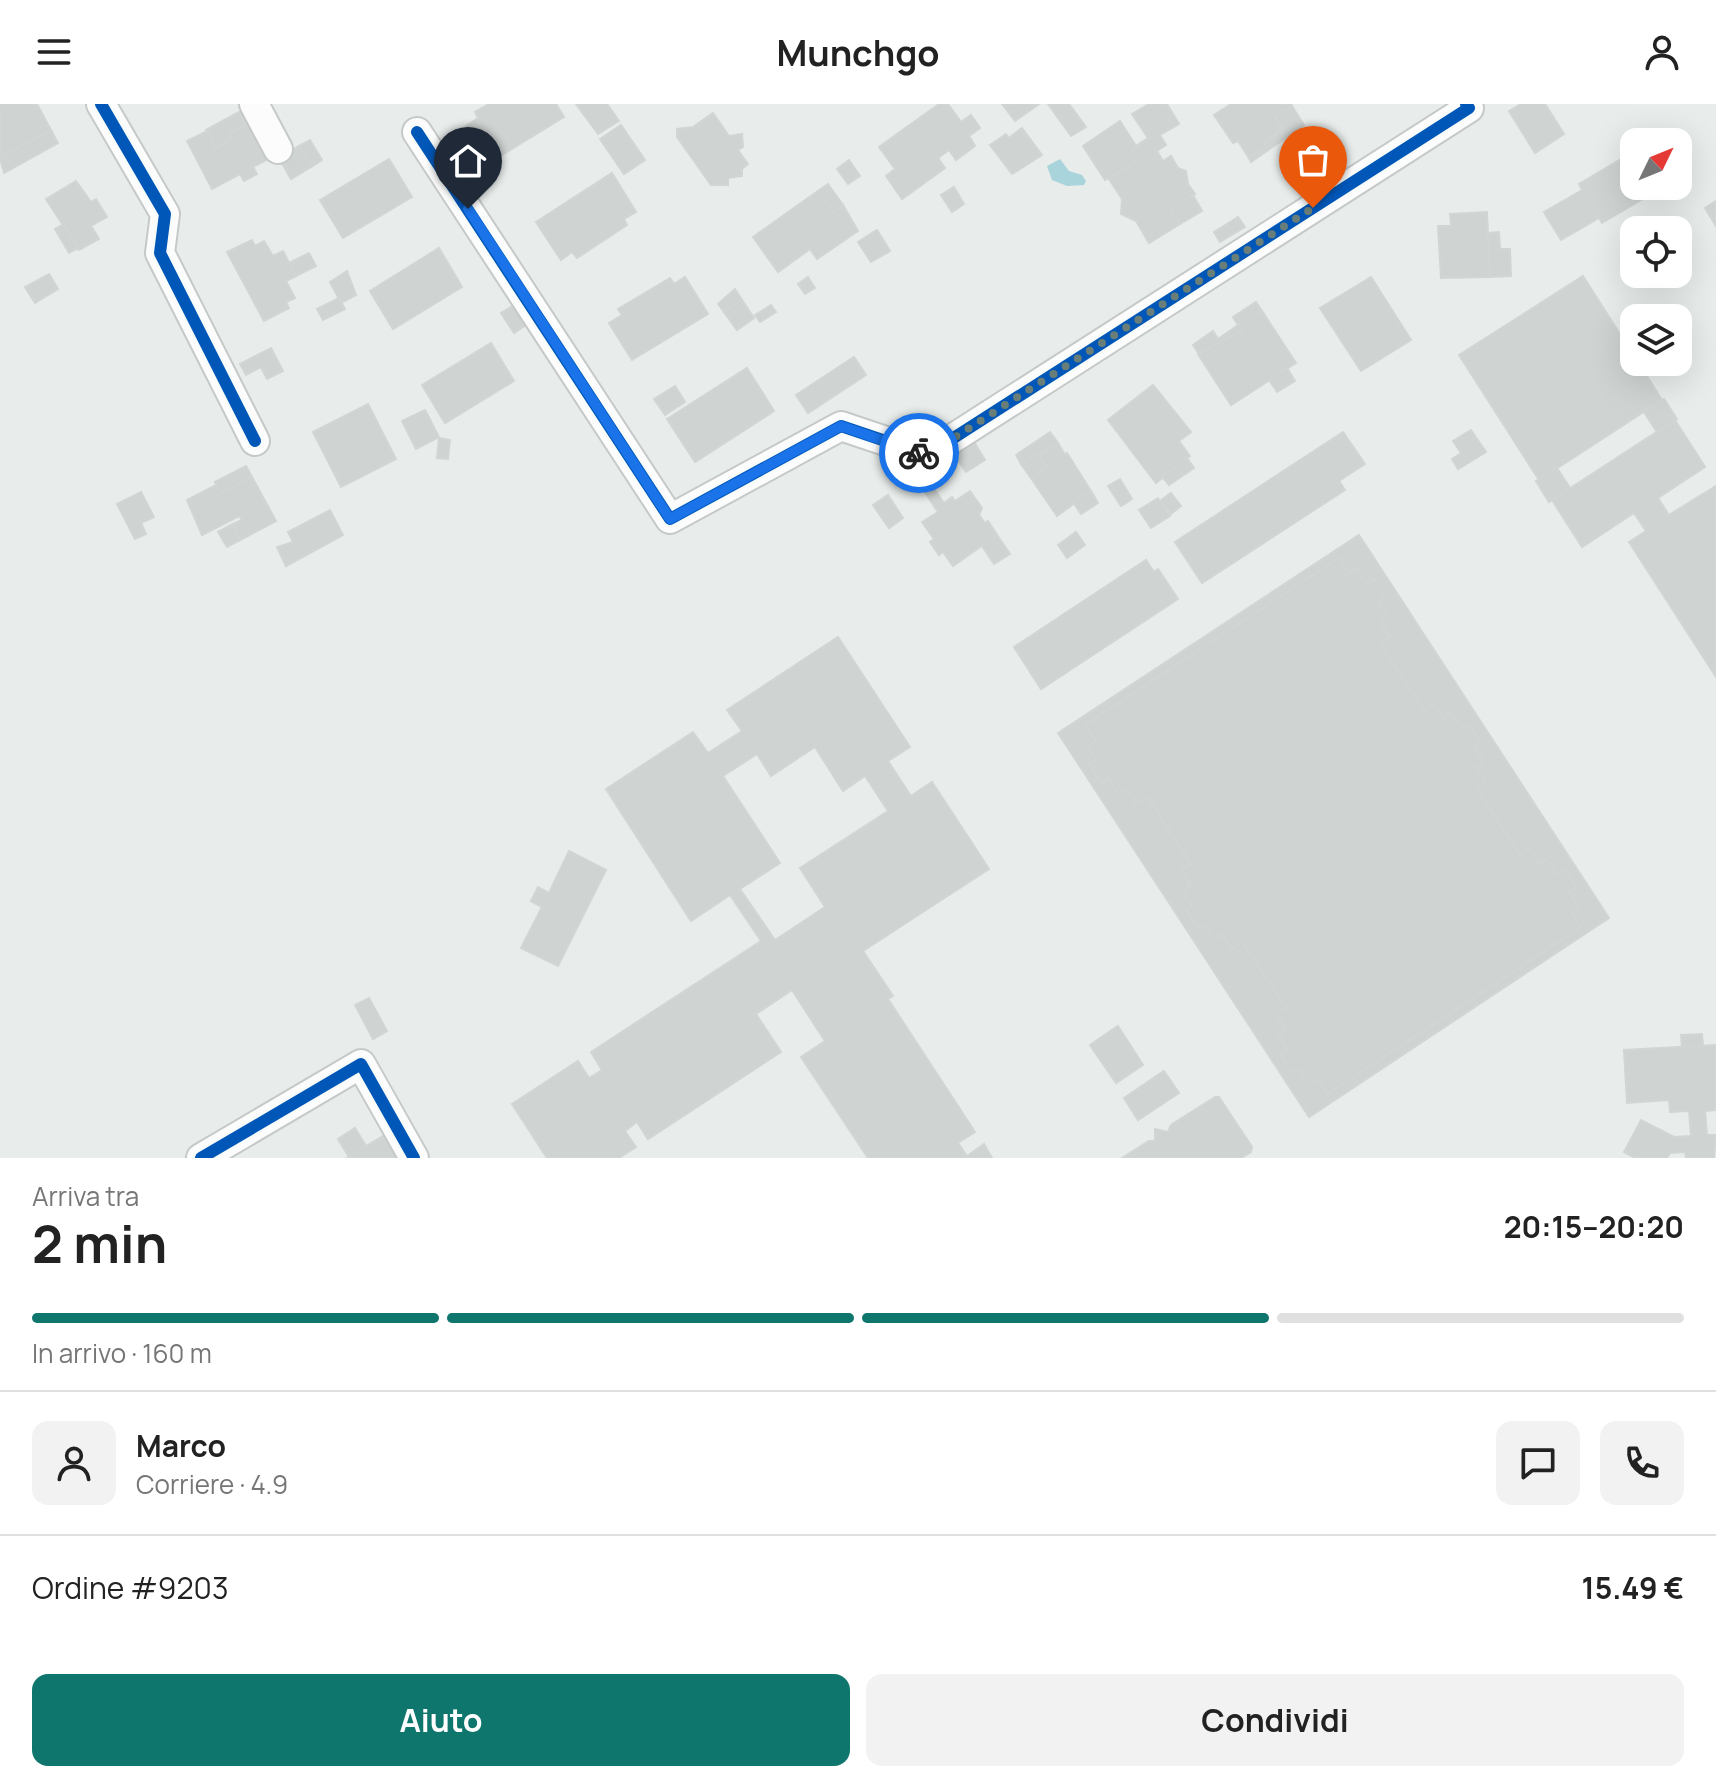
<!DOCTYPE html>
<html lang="it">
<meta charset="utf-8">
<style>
body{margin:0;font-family:Manrope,sans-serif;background:#f2f2f2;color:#222;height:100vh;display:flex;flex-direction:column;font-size:30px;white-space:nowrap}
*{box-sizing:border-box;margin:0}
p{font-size:26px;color:#767676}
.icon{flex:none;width:44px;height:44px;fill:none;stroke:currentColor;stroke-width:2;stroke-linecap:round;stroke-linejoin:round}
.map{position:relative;height:1054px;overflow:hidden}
.side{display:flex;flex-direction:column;background:#fff;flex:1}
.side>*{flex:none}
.needle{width:52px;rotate:47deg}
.buttons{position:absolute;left:1620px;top:24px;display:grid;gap:16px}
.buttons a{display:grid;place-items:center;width:72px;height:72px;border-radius:16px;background:#fff;box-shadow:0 8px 32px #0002;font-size:40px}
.pin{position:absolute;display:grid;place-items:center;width:68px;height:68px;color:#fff;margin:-82px -34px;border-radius:50% 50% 50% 0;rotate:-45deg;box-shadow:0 0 8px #0007}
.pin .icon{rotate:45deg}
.courier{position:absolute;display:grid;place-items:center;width:80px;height:80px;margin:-40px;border:6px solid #1a73e8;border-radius:50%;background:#fff;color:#222;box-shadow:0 2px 10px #0007}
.overview em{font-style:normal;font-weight:700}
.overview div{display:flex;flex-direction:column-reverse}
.overview{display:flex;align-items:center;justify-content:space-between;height:136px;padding:0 32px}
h1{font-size:52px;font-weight:700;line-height:60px}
.bar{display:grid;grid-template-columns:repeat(4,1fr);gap:12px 8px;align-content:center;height:96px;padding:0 32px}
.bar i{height:10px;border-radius:6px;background:#e0e0e0}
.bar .on{background:#0f766e}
.bar p{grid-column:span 4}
.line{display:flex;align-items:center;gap:20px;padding:0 32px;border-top:2px solid #e0e0e0}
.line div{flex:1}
.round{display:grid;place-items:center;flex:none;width:84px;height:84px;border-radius:16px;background:#f2f2f2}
.primary-button{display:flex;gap:16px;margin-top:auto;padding:16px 32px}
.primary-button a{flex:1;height:92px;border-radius:16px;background:#0f766e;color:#fff;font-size:32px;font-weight:700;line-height:92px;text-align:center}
.primary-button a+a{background:#f2f2f2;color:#222}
header{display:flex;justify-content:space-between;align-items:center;height:104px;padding:0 32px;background:#fff;font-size:36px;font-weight:700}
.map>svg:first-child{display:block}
</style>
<header><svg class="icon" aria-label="menu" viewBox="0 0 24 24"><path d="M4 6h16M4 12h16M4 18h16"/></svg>Munchgo<svg class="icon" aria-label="person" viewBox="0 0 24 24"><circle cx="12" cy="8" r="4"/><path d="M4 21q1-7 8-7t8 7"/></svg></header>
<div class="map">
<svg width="1716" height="1054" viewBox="0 0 1716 1054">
<rect width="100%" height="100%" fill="#e8edeb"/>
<path fill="#a9d4db" d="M1060,55L1069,67L1082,71L1086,77L1084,81L1067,82L1052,76L1047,62Z"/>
<g fill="#cfd4d2" stroke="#d1d6d4" stroke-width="2" fill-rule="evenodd">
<path d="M0,0H37L51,26L0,54Z"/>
<path d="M489,0H556L564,13L489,59L466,22L478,14L475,8Z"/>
<path d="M576,0H607L619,17L598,30Z"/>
<path d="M939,0H948L961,18L971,11L980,24L969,32L975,42L956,56L949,46L938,54L945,64L902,95L886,72L895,65L879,43Z"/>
<path d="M1002,0H1039L1015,17Z"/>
<path d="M1048,0H1069L1086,23L1071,32Z"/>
<path d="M1149,0H1167L1179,20L1160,31L1166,41L1157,47L1163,57L1171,52L1178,64L1186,67L1188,80L1195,90L1171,105L1180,120L1149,139L1136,117L1121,110L1122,95L1109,75L1139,56L1131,45L1148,34L1132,10Z"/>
<path d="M1231,0H1291L1292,2L1275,13L1283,26L1264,38L1266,43L1249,54L1238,37L1233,39L1214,11Z"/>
<path d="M1521,0H1545L1564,30L1535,49L1509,7Z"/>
<path d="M1292,2L1304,21L1251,58L1249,54L1266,43L1264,38L1283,26L1275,13Z"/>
<path d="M248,3L255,16L230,29L233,35L216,44L206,26Z"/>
<path d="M713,9L729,32L742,30L743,43L738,46L748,60L742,65V72L728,74V81H711L677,33V25L693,23Z"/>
<path d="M255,16L274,52L253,63L257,70L244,77L240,70L212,85L187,37L207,27L216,44L233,35L230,29Z"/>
<path d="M1120,17L1136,42L1131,45L1139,56L1105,76L1083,42Z"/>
<path d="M621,21L645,56L624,70L600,35Z"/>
<path d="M1022,24L1042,51L1012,70L990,41L1006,30L1009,34Z"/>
<path d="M51,26L58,39L4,69L0,54Z"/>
<path d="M310,36L322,56L311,63L299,42Z"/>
<path d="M299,42L311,63L291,75L279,54Z"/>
<path d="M1630,50L1634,57V82H1649L1653,89L1602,119L1599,114L1561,136L1544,108L1582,86L1579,80Z"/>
<path d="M389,55L412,93L343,134L320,96Z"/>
<path d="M849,56L860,72L848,80L837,65Z"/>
<path d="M612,69L636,108L624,115L627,121L577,154L572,148L561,156L536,118Z"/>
<path d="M76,77L91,98L96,95L107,113L91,122L99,135L79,146L46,95Z"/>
<path d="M828,80L843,101L834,109L818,87Z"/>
<path d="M954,83L964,100L952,108L941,91Z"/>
<path d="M818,87L834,109L843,101L858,127L817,155L810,145L778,168L753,133Z"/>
<path d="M1193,91L1202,107L1180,120L1171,105Z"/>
<path d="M1716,97V122L1705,104Z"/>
<path d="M1487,108L1490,173L1441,174L1438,122H1451L1450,110Z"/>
<path d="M1238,113L1245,123L1220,138L1214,128Z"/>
<path d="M64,120L78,144L69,149L55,125Z"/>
<path d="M877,126L890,147L871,158L858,138Z"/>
<path d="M1499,128L1500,145H1510L1511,172L1490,173L1488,129Z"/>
<path d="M252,136L255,142L264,137L273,152L283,147L296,172L286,177L295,194L286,198L289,204L264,217L227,148Z"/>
<path d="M439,144L462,183L393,225L370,187Z"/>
<path d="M309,149L316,162L296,172L289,159Z"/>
<path d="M347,167L356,191L341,199L330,178Z"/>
<path d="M49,170L58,185L35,199L25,183Z"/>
<path d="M1583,172L1634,252V258H1638L1662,296L1539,376L1459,251Z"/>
<path d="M685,173L708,210L632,256L609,219L622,211L618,205L670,174L674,180Z"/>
<path d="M808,173L815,184L805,190L798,180Z"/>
<path d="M1371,173L1411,236L1361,267L1320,204Z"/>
<path d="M735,185L742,196L724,208L718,200Z"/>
<path d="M339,194L345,205L323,216L317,205Z"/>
<path d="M742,196L754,214L737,226L724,208Z"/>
<path d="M1256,198L1262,207L1239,221L1243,226L1199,250L1193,241L1213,227L1218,235L1238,221L1233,213Z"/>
<path d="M514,201L526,221L514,229L501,209Z"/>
<path d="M771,201L776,208L760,218L755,211Z"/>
<path d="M1262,207L1296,259L1231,301L1198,250L1243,226L1239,221Z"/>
<path d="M491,239L514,277L445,319L422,281Z"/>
<path d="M271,244L283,267L267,275L261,263L246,271L240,260Z"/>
<path d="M854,253L866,271L808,309L796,291Z"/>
<path d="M747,264L774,307L695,358L667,315Z"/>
<path d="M1287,264L1295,277L1277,288L1269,276Z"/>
<path d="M1153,281L1191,328L1179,337L1190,352L1156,379L1108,316Z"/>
<path d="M675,282L685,298L665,311L654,295Z"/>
<path d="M1664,295L1677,315L1657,328L1644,308Z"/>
<path d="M368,300L396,355L341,383L313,328Z"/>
<path d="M425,306L439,333L416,345L402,317Z"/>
<path d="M1675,316L1705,363L1658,394L1669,411L1716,382V573L1629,438L1646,427L1634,409L1582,443L1552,396Z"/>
<path d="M1471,326L1486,348L1458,365L1452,355L1461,349L1453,337Z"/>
<path d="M1050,328L1058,339L1021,360L1016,351Z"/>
<path d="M1343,328L1365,360L1339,377L1345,386L1202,479L1175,438Z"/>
<path d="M439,334L450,336L448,355L437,354Z"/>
<path d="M974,338L985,356L966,368L954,350Z"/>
<path d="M1058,339L1065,351L1067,349L1091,387L1057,412L1031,374L1047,363L1040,351Z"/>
<path d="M1038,349L1047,363L1031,374L1021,360Z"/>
<path d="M1187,354L1194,364L1169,381L1162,373Z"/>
<path d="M246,362L252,373L220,389L215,378Z"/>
<path d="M1557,364L1570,384L1549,398L1536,377Z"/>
<path d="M252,373L276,417L240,436L233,420L242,416L239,412L202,431L187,396L216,381L220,389Z"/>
<path d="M1120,375L1132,395L1121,402L1108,382Z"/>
<path d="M932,382L944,399L952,393L955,397L970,387L982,404L979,411L985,419L988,417L997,431L953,462L943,448L939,451L930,438L934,435L922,418L938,408L924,387Z"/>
<path d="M1091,387L1098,399L1081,410L1073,398Z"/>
<path d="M141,388L154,413L141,419L146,430L135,435L117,400Z"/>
<path d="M1171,389L1181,402L1171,410L1160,397Z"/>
<path d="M888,391L903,414L889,424L873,401Z"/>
<path d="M1158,394L1170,412L1151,424L1139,406Z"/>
<path d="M330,406L343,431L286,462L277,443L293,438L288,428Z"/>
<path d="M233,420L240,436L227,443L218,428Z"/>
<path d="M1076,428L1085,441L1067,454L1058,441Z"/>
<path d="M997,431L1010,450L994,460L982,442Z"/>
<path d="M1359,431L1609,814L1309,1013L1058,629ZM1339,454L1349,470L1356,464L1367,480L1374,475L1385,493L1378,498L1388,513L1380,518L1390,533L1380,540L1424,606L1434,599L1444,615L1451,609L1462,625L1469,620L1481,638L1474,643L1484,658L1476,664L1486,678L1476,684L1520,751L1529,745L1539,759L1547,755L1557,770L1565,765L1576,783L1569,788L1579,804L1571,809L1581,823L1327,990L1317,975L1309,981L1299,965L1292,969L1281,952L1288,947L1278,931L1286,926L1276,911L1286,904L1242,838L1232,845L1222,830L1214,835L1204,820L1198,824L1186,806L1193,802L1183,787L1191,781L1181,766L1191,760L1147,692L1136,700L1127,685L1119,690L1108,674L1102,679L1089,660L1096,656L1087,643L1096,637L1085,621Z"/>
<path d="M1339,454L1349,470L1356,464L1367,480L1374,475L1385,493L1378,498L1388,513L1380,518L1390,533L1380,540L1424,606L1434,599L1444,615L1451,609L1462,625L1469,620L1481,638L1474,643L1484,658L1476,664L1486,678L1476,684L1520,751L1529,745L1539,759L1547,755L1557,770L1565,765L1576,783L1569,788L1579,804L1571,809L1581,823L1327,990L1317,975L1309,981L1299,965L1292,969L1281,952L1288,947L1278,931L1286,926L1276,911L1286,904L1242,838L1232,845L1222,830L1214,835L1204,820L1198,824L1186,806L1193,802L1183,787L1191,781L1181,766L1191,760L1147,692L1136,700L1127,685L1119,690L1108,674L1102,679L1089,660L1096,656L1087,643L1096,637L1085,621Z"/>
<path d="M1146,456L1154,468L1158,465L1178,495L1041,585L1014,543Z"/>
<path d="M838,533L910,643L888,657L911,692L932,678L989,765L863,847L893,892L888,895L975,1028L958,1039L967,1052L984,1040L992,1054H868L801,953L825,937L792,886L756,910L781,948L648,1035L637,1018L625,1027L636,1043L619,1054H547L512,1000L578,957L589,974L602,966L591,948L761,837L730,791L691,817L606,685L693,628L708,649L742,627L727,606ZM815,643L843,687L865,672L888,707L800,764L825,803L775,836L740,785L780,759L723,672L757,650L771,672Z"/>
<path d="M569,747L606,766L558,862L521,844L542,803L531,797L538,783L549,789Z"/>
<path d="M369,894L387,927L373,935L355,901Z"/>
<path d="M1118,922L1143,961L1116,979L1090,941Z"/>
<path d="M1702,930L1703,942L1682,943L1681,931Z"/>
<path d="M1716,941V1006L1705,1007L1707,1031H1716L1714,1054H1686L1685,1048L1670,1049L1667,1054H1635L1624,1048L1641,1016L1674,1033L1691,1032L1689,1007L1670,1008L1669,996L1627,999L1624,946Z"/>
<path d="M1164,967L1179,989L1138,1016L1124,994Z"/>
<path d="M1215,993H1219L1252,1043L1251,1048L1241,1054H1122L1149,1037H1155V1025L1168,1028L1171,1021Z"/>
<path d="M355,1024L366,1042L349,1053L338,1035Z"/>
<path d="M383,1032L396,1054H347L366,1042Z"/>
</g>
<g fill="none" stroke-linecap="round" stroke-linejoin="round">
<defs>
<g id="minor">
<path d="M101,0L165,110L160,149L255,337"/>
<path d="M254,0L278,45"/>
<path d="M417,28L670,415L841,322L927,351L1469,4L1466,0"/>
<path d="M201,1054L361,960L414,1054"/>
</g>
</defs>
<use href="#minor" stroke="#c5cac8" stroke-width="32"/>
<use href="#minor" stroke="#fcfcfc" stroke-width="28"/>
<defs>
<g id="cycleway">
<path d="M101,0L165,110L160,149L255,337"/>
<path d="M417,28L670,415L841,322L927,351L1469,4L1466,0"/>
<path d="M201,1054L361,960L414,1054"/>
</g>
</defs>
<use href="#cycleway" stroke="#f7fbf9" stroke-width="17"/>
<use href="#cycleway" stroke="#0057b8" stroke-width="12"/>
</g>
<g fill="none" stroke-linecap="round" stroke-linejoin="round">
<path stroke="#697e78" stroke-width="8" stroke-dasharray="0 14.4" d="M919,349L927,351L1313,104"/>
<path stroke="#1a73e8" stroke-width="10" d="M468,105L670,415L841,322L919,349"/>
</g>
</svg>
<div class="buttons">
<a><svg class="needle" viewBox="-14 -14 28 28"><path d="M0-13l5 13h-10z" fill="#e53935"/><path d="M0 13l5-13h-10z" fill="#767676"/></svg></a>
<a><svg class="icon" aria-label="locate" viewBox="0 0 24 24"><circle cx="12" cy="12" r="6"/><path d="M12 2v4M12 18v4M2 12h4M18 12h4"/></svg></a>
<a><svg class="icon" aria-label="layers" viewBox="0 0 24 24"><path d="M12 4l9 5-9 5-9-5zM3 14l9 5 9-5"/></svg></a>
</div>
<div class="pin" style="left:1313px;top:104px;background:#ea580c"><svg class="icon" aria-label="bag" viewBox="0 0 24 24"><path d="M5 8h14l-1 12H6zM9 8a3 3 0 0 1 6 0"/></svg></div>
<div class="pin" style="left:468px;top:105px;background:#1f2937"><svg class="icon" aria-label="home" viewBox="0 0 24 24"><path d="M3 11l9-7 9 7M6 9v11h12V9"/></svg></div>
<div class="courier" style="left:919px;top:349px"><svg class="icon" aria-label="bike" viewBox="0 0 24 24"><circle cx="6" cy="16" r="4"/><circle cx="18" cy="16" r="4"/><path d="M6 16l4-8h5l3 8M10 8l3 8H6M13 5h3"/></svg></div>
</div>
<section class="side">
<div class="overview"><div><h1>2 min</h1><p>Arriva tra</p></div><em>20:15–20:20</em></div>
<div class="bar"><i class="on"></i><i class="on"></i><i class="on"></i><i></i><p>In arrivo · 160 m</p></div>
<div class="line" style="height:144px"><a class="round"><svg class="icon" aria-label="person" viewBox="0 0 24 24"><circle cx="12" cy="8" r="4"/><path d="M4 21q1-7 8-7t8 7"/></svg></a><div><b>Marco</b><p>Corriere · 4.9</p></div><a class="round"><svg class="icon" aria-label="chat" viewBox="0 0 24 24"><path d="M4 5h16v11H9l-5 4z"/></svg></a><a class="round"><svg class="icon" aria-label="phone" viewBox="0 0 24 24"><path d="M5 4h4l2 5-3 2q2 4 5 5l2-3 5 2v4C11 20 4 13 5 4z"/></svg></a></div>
<div class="line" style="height:104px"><div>Ordine #9203</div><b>15.49 €</b></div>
<div class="primary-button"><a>Aiuto</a><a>Condividi</a></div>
</section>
